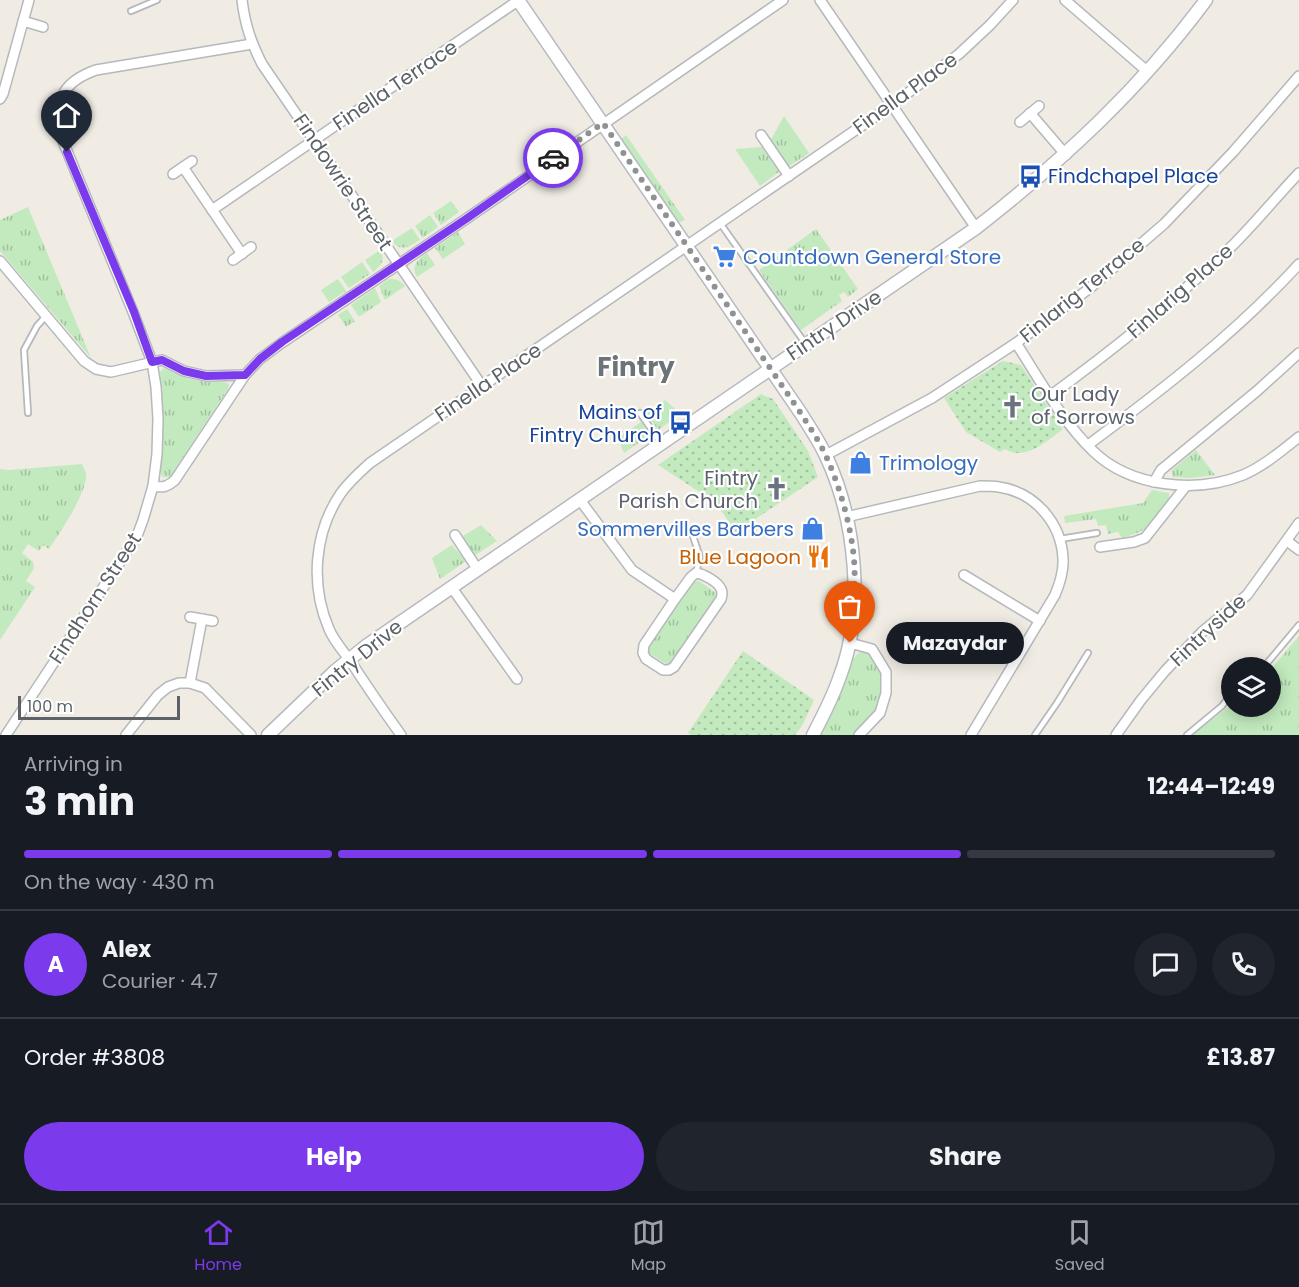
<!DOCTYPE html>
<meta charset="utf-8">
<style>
body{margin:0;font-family:Poppins,sans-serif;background:#20242c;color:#f1f3f6;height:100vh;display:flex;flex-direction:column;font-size:22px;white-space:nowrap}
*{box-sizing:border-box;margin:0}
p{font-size:20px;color:#9ea1a6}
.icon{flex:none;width:33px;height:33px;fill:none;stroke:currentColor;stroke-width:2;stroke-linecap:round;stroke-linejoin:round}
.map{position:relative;height:735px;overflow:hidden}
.details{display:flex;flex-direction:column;background:#171b24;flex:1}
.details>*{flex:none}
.buttons{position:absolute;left:1221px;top:657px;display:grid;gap:12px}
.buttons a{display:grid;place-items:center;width:60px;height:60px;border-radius:50%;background:#171b24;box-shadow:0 3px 15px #0003;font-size:30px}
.scale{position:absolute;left:18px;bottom:15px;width:162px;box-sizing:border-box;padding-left:6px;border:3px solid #5c6266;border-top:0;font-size:16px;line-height:21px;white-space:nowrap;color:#5c6266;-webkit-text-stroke:4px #fff;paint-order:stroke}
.pin{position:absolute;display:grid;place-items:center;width:51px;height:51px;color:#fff;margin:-62px -26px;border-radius:50% 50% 50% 0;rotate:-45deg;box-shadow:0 0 6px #0007}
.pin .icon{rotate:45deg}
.courier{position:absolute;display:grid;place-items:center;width:60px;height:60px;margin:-30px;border:4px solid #7c3aed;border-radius:50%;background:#fff;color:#222;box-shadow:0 2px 8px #0007}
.bubble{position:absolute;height:42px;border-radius:21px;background:#171b24;box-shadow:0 3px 15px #0003;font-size:20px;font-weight:700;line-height:42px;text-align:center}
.overview em{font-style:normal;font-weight:700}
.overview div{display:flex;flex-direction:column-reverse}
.overview{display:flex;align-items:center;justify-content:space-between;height:102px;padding:0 24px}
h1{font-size:39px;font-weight:700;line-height:45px}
.bar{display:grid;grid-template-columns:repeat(4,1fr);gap:9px 6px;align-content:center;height:72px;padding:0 24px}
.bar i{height:8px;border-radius:4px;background:#363941}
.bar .active{background:#7c3aed}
.bar p{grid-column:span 4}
.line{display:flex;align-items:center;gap:15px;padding:0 24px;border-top:2px solid #363941}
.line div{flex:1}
.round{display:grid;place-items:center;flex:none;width:63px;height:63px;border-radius:32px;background:#20242c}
.primary-button{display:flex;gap:12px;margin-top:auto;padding:12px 24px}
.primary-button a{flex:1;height:69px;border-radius:36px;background:#7c3aed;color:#fff;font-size:24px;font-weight:700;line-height:69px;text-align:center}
.primary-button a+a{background:#20242c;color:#f1f3f6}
.menu{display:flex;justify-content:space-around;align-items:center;height:84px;border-top:2px solid #363941;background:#171b24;font-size:16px;color:#9ea1a6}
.menu a{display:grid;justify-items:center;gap:3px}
.menu .active{color:#7c3aed}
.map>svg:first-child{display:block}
</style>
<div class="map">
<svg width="1299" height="735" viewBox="0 0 1299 735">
<defs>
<pattern id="grass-tufts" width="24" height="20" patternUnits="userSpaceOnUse" patternTransform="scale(1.5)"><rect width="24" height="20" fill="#c2eabe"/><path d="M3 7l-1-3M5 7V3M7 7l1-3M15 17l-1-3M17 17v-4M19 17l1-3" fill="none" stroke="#a1c19e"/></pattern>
<pattern id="garden-dots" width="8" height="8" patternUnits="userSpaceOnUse" patternTransform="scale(1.5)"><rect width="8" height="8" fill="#c2eabe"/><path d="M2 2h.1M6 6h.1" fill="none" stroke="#a1c19e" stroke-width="1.8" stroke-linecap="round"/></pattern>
</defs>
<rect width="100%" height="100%" fill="#f0ece4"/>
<g fill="url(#grass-tufts)">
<path d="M784,116L809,153L788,167L770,141Z"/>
<path d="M626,135L685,220L678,223L621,139Z"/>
<path d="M762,147L779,172L760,186L735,149Z"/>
<path d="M451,201L459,212L441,225L433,213Z"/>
<path d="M28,207L91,358L0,251V220Z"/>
<path d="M430,215L438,227L423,238L415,226Z"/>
<path d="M412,228L420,240C410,246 401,253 392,241Z"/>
<path d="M816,229L858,289L848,297L844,292L839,295L842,301L801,330L759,270Z"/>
<path d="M458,232L465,244L443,259L435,248Z"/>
<path d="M380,250C386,259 381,266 373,272L365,260Z"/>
<path d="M427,253L435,265L417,277C410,266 418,259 427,253Z"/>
<path d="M362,262L370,274L349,288L341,277Z"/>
<path d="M338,279L346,291L329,302L321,290Z"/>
<path d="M389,279C396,279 401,280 405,286L385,300L379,286Z"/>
<path d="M375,288L381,302L359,317L351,305Z"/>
<path d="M347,309L355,321L346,327L338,315Z"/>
<path d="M164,368C177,374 190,380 205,382C213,383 221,380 229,384L228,389L170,477H163C158,470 160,463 161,454C164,427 162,400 160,372Z"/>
<path d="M665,400L681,414L658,430L646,413Z"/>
<path d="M641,422L650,435L624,453L618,438Z"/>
<path d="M1196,450L1215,475L1191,478L1172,477V470Z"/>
<path d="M82,464C83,467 85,470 86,473C89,490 59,534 49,549L43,545L39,551L28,544L22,553L33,562L34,568L26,581L35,587L0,640V469L9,470Z"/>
<path d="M1152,490L1169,493V501C1153,522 1150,531 1122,538L1118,532L1108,534L1106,525L1098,526L1096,519L1065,523L1064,516L1143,503Z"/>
<path d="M481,525L497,541L474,556L463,536Z"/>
<path d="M452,545L466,561L440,579L432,558Z"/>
<path d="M699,581L716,593V598L671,664H666L649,653L648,647L692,582Z"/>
<path d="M1299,636V735H1192L1231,705L1232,706H1270L1271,669Z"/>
<path d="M861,651L870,654L882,673L883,692L876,712L853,735H820L843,687L852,660Z"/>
</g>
<g fill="url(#garden-dots)">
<path d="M1003,361L1021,365L1063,429C1048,440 1025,462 1005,449L1000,452L966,432L944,398Z"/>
<path d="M761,394L773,399L808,451L818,477L736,532L715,502L658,465Z"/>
<path d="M743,651L814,700L803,724L795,735H691L688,733Z"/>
</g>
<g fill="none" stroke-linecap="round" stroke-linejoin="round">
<defs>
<g id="lane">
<path d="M131,11L157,0"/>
<path d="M720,223L805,343"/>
<path d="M28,413L24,350L37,326L46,316"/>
<path d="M640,413L660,442"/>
<path d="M691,530L700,557L696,573"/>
<path d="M1060,539L1097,533"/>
<path d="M1263,668L1299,625"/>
<path d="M1035,735L1057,703L1088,653"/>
<path d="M1187,735L1222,706L1232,693"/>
</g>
<g id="street">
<path d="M242,0C245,25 251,42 262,64L482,386"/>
<path d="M820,0L976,228"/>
<path d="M1065,0L1148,72"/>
<path d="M23,21L43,27"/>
<path d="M0,99L3,94L29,0"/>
<path d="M1030,113L1066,155"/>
<path d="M1020,122L1039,106"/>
<path d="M761,135L789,176"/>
<path d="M183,167L242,254"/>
<path d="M173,174L192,161"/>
<path d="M212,210L519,0"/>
<path d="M233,260L251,247"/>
<path d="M0,261L84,361L96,369L111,372L162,360L184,371L206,376L245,375"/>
<path d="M1016,343C1040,380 1061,420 1093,451C1130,487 1196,494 1243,475C1264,466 1281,451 1299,437"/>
<path d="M1050,396C1114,349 1177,299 1234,244C1257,221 1277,196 1299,173"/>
<path d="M1088,445C1162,390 1236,333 1299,264"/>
<path d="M826,455L932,398L1016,343L1090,288L1164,224L1233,152L1299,76"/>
<path d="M1154,482L1161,470L1257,391L1299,353"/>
<path d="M153,486C163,488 167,487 175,480L245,375L260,359L283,342L466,219L783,0"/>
<path d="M580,500L632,570L675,599L691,577L696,573C704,574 718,582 721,589C723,593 722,595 721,599L674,667L669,670H663L646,659L643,653L644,645L675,599"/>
<path d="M846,517L980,486C986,486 993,486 999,487C1034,492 1061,522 1063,558C1064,571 1060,583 1055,595L971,735"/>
<path d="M455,535L478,570"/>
<path d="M1287,541L1299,550"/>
<path d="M1100,547L1134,542L1145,538L1186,486"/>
<path d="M964,575L1040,621"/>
<path d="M452,588L517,679"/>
<path d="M190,617L213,621"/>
<path d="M850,643L872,649L886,672V693L880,713L859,735"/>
<path d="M190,683L202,619"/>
<path d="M6,735L137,536L143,520L153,486L157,454L158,419L156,387L152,362L133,312L58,129C56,97 65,81 96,70L252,44"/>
<path d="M126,735L158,695L168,687L179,683H190L205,688L251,735"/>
<path d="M401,735C383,710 366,685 349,659C342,650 333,639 329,629C310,585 314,532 341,493C349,482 360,472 370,463L892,105L959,54L990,25L1013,0"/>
<path d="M1116,735L1141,700L1165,671L1202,632L1247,595L1299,523"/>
</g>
<g id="secondary">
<path d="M518,0L800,412C809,426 819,441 826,456C856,520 865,610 840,676C833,697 823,716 813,735"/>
<path d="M268,735L335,671L366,646L976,228C1063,160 1140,89 1206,0"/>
</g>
</defs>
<use href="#lane" stroke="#b5b8bc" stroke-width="8"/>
<use href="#street" stroke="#b5b8bc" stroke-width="12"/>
<use href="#secondary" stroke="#b6bac0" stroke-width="15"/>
<use href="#lane" stroke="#fff" stroke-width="4.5"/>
<use href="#street" stroke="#fff" stroke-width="9"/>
<use href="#secondary" stroke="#fff" stroke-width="12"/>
</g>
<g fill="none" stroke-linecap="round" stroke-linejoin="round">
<path stroke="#909292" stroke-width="6" stroke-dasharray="0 10.8" d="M553,158L603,123L800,412C809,426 819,441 826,456C839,485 849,519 853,550C857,581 853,612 850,643"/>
<path stroke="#7c3aed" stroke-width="8" d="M67,152L134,312L152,362L162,360L184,371L206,376L245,375L260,359L282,342L466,219L553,158"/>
</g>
<defs>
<symbol id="bus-bare" viewBox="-9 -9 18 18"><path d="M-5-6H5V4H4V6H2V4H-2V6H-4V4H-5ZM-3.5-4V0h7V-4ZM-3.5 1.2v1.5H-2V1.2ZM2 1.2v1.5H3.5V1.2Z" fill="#1a4fb4" stroke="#fff" stroke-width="2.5" paint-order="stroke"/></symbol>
<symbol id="supermarket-bare" viewBox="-9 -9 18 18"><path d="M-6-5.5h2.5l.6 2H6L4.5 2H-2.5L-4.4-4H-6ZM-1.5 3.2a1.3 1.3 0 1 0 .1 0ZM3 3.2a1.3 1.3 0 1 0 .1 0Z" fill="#3f7fe0" stroke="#fff" stroke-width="2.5" paint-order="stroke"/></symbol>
<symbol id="church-bare" viewBox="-9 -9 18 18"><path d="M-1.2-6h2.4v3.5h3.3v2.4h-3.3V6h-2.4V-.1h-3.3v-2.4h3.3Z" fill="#6b7280" stroke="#fff" stroke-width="2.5" paint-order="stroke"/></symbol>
<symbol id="shop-bare" viewBox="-9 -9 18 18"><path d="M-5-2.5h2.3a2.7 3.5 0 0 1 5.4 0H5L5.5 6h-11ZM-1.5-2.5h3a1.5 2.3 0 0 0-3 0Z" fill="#3f7fe0" stroke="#fff" stroke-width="2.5" paint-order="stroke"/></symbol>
<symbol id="restaurant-bare" viewBox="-9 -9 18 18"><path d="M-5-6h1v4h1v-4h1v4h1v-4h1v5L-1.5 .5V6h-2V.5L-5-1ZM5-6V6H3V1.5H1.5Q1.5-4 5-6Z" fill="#e8710a" stroke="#fff" stroke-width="2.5" paint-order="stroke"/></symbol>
</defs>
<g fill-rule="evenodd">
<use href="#bus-bare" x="1014" y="160" width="33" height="33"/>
<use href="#supermarket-bare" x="708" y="240" width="33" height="33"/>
<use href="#church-bare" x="996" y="390" width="33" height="33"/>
<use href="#bus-bare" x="664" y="406" width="33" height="33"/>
<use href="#shop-bare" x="844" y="446" width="33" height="33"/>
<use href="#church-bare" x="760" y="472" width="33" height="33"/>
<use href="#shop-bare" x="796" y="512" width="33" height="33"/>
<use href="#restaurant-bare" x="802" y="540" width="33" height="33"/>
</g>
<g text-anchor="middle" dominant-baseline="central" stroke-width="4.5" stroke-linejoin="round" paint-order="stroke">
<g font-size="20" fill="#5c6266" stroke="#fff">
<text transform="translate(395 85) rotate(-34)">Finella Terrace</text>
<text transform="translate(905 93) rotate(-36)">Finella Place</text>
<text transform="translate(343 182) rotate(56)">Findowrie Street</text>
<text transform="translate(1082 290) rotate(-39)">Finlarig Terrace</text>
<text transform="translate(1180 291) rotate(-41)">Finlarig Place</text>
<text transform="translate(834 325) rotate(-34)">Fintry Drive</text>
<text transform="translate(488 382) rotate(-34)">Finella Place</text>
<text transform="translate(95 598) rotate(-57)">Findhorn Street</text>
<text transform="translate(1208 630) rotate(-43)">Fintryside</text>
<text transform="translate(357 658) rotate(-39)">Fintry Drive</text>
</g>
<g font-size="20" fill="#164399" stroke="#fff" text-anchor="start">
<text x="1048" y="176">Findchapel Place</text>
<text x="662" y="412" text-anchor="end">Mains of<tspan x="662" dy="23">Fintry Church</tspan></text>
</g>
<g font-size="20" fill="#366cbe" stroke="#fff" text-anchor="start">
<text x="743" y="257">Countdown General Store</text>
<text x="879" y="463">Trimology</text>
<text x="794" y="529" text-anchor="end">Sommervilles Barbers</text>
</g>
<g font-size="20" fill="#5b616d" stroke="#fff" text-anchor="start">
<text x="1031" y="394">Our Lady<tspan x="1031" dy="23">of Sorrows</tspan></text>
<text x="758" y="478" text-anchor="end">Fintry<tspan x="758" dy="23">Parish Church</tspan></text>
</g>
<g font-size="20" fill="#c56008" stroke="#fff" text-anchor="end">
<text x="801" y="557">Blue Lagoon</text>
</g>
<g font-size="26" font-weight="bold" fill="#6d7478" stroke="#fff">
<text x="636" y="367">Fintry</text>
</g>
</g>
</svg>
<div class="buttons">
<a><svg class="icon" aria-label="layers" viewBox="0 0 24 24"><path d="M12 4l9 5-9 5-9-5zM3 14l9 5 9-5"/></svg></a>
</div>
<div class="scale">100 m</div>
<div class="pin" style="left:850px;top:643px;background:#ea580c"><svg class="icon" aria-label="bag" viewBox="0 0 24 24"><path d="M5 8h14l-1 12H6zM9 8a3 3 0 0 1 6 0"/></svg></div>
<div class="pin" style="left:67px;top:152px;background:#1f2937"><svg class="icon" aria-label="home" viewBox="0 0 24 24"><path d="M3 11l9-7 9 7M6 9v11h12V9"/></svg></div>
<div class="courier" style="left:553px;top:158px"><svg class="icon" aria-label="car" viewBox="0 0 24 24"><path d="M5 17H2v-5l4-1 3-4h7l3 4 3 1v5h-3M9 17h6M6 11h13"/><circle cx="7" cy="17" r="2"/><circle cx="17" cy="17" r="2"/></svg></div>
<div class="bubble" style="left:886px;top:622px;width:138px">Mazaydar</div>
</div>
<section class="details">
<div class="overview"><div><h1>3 min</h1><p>Arriving in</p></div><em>12:44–12:49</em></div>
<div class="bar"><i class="active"></i><i class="active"></i><i class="active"></i><i></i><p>On the way · 430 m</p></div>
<div class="line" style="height:108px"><b class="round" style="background:#7c3aed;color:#fff">A</b><div><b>Alex</b><p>Courier · 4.7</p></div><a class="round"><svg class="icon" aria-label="chat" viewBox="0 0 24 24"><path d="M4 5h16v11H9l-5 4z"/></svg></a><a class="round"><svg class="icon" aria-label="phone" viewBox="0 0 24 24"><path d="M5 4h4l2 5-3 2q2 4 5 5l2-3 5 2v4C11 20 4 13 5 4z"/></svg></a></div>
<div class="line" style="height:78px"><div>Order #3808</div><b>£13.87</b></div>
<div class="primary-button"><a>Help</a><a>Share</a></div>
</section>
<nav class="menu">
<a class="active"><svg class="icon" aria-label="home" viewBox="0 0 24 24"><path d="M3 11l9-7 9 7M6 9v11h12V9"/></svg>Home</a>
<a><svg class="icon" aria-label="map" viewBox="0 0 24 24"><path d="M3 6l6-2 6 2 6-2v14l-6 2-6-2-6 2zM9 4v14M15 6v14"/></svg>Map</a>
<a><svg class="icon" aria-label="saved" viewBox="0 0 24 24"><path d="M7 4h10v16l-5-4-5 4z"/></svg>Saved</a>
</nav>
